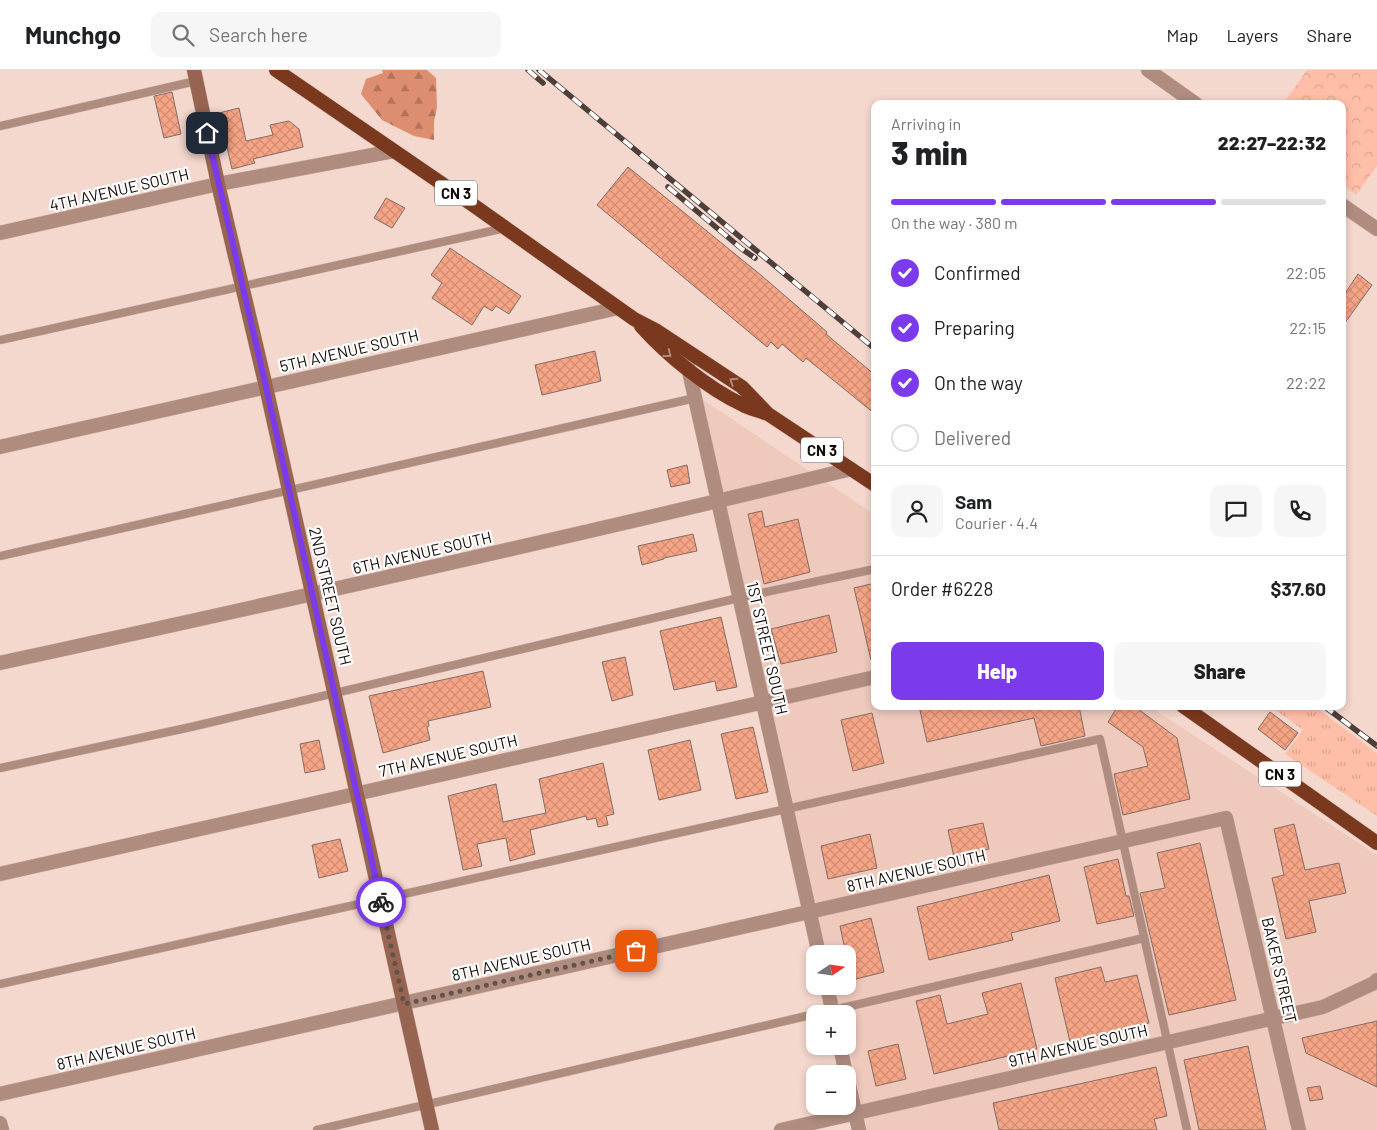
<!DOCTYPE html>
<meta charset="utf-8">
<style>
body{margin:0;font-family:Barlow,sans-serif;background:#f6f6f6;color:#202124;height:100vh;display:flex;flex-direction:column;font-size:19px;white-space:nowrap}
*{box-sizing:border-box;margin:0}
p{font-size:16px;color:#757577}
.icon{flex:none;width:28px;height:28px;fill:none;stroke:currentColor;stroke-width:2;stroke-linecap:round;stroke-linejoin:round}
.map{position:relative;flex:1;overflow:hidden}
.side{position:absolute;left:871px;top:30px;width:475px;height:610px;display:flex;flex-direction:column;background:#fff;border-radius:10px;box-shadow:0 2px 8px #0003}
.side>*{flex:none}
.needle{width:32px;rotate:77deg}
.controls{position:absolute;left:806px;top:875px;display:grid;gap:10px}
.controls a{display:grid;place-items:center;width:50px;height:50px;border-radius:10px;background:#fff;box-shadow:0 2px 8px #0003;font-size:25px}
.pin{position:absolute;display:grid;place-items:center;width:42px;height:42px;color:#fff;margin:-21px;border-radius:10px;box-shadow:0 2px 8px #0006}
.courier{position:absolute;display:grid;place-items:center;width:50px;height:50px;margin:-25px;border:4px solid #7c3aed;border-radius:50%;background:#fff;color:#222;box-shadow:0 1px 6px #0007}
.summary em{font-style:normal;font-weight:800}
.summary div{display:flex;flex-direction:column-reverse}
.summary{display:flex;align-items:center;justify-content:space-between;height:85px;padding:0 20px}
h1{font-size:32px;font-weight:800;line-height:38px}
.bar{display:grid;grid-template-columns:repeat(4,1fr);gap:8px 5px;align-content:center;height:60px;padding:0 20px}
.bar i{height:6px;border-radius:4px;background:#e0e0e0}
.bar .current{background:#7c3aed}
.bar p{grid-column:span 4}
.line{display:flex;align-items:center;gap:12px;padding:0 20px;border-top:1px solid #e0e0e0}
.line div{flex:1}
.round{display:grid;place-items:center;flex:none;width:52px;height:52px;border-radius:10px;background:#f6f6f6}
ol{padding:0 20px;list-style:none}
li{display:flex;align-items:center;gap:15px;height:55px}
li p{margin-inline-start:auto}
li .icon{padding:5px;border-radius:50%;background:#7c3aed;color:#fff;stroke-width:4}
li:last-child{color:#757577}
li i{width:28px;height:28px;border:2px solid #e0e0e0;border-radius:50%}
.primary-button{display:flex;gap:10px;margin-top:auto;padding:10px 20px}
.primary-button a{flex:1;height:58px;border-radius:10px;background:#7c3aed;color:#fff;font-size:20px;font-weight:800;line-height:58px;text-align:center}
.primary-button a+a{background:#f6f6f6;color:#202124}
header{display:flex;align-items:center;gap:30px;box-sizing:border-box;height:70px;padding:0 25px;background:#fff;border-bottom:1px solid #e0e0e0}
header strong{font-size:24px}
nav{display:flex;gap:28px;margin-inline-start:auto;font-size:18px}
.search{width:350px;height:45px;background:#f6f6f6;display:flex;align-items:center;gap:12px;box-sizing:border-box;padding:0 18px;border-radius:10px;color:#757577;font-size:19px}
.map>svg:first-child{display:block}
</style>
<header>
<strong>Munchgo</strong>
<div class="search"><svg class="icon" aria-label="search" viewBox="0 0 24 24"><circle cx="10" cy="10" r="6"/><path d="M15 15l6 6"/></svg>Search here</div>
<nav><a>Map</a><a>Layers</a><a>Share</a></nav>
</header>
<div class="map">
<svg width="1377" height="1060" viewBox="0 0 1377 1060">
<defs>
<pattern id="grass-tufts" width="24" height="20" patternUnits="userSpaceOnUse" patternTransform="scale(1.25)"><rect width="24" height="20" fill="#ffbea7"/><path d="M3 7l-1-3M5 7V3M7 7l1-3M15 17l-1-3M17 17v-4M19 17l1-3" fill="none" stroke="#daa28e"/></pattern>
<pattern id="forest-firs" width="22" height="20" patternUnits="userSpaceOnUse" patternTransform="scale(1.25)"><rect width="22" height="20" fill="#de8e70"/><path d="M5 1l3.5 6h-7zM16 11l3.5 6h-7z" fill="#b3725a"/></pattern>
<pattern id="park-crowns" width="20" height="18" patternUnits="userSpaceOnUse" patternTransform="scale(1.25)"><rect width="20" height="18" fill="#ffbea7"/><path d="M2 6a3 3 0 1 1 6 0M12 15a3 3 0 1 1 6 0" fill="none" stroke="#daa28e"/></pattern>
<pattern id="building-cross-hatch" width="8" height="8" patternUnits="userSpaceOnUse" patternTransform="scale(1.25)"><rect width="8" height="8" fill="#f6a486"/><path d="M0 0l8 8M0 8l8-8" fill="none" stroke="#d28c72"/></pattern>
</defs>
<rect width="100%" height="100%" fill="#f4d7cd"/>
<path fill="#eec9bc" d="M702,329L875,445V636H1149L1377,785V1060H867L848,972V944H841L835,916H848V884H827Z"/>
<path fill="url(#grass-tufts)" d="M1270,636H1314L1377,683V746L1285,684L1303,660Z"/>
<path fill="url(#forest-firs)" d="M382,0H427L436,8L437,37L434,52V70L414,66L382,50L361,24L366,9L383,3Z"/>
<path fill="url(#park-crowns)" d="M1307,0H1377V96L1356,125L1343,115L1342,34H1283Z"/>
<g fill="url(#building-cross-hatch)" stroke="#856c63">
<path d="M172,22L181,64L164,68L154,26Z"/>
<path d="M239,38L246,71L273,65L270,55L289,51L299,59L303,77L253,89L255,93L232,99L219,43Z"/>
<path d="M628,97L762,206L827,262L826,264L875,305V344L806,288L803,292L782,274L778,279L771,272L767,277L597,135Z"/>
<path d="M386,128L405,138L392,158L374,148Z"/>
<path d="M450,178L521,226L509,244L496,236L492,241L484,236L472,255L432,228L442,213L431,205Z"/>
<path d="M1358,204L1372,215L1342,257V228Z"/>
<path d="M595,281L601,311L542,325L535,295Z"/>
<path d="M687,395L690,413L671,417L667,400Z"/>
<path d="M762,441L765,457L798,449L810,502L764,514L748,444Z"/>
<path d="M693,464L697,481L664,488V489L642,495L638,476Z"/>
<path d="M875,513V590H871L854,518Z"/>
<path d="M829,545L837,582L781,594L771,559Z"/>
<path d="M721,547L737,617L717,621L715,611L674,620L660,561Z"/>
<path d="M625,587L633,625L612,631L602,592Z"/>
<path d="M483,601L491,637L428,651L429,656L427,657L430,670L383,683L369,626Z"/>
<path d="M919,636H1079L1085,666L1041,676L1034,648L927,672Z"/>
<path d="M1118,636H1134L1177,668L1190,729L1123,745L1114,704L1148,696L1143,677L1108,652Z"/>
<path d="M1270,642L1298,663L1285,680L1258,659Z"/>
<path d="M872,643L884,693L853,701L841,650Z"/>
<path d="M753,657L768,722L736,729L721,664Z"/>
<path d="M319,670L325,699L305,703L300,674Z"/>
<path d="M690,670L701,720L659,730L648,680Z"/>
<path d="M603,693L614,744L606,746L608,755L598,757L596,748L587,750L586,746L530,760L535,784L510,791L506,768L477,774L482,796L463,800L448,726L496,714L503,752L546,743L539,709Z"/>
<path d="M983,753L989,779L954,787L948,760Z"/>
<path d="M1294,754L1305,800L1339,793L1346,823L1309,831L1316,862L1286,869L1272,808L1284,805L1274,759Z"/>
<path d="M870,764L877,798L828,809L821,776Z"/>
<path d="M340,769L348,801L319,808L312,775Z"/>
<path d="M1200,773L1236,930L1169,945L1140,823L1165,818L1157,783Z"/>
<path d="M1118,789L1126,826H1129L1134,846L1097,854L1084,797Z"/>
<path d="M1049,805L1060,851L1011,863L1013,870L929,890L917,837Z"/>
<path d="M871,848L884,902L852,910L848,884H846L840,856Z"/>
<path d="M1101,897L1105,912L1137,905L1149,953L1070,972L1055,908Z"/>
<path d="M1021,913L1037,979L934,1004L916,931L940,925L947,954L988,944L982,923Z"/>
<path d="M1377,951V1017L1306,983L1302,968Z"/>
<path d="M898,974L906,1009L876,1016L868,981Z"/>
<path d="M1248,976L1266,1060H1199L1184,990Z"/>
<path d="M1156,997L1167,1046L1154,1049L1157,1060H999L993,1033Z"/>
<path d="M1320,1016L1323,1029L1310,1031L1307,1018Z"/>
</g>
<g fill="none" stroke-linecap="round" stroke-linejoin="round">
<defs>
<g id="service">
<path d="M0,56L196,11"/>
<path d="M0,270L505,158"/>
<path d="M0,486L695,328"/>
<path d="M0,698L191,657L747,526L875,499"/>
<path d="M0,914L1100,669L1187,1060"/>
<path d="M816,944L1144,868"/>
<path d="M317,1060L815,944"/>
</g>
<g id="minor">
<path d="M1148,0L1196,34"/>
<path d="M1342,135L1377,159"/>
<path d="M0,163L218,114L394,81"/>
<path d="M687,292L819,884"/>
<path d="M0,377L618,238"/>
<path d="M0,593C284,531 568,468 851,399"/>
<path d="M827,916L833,944"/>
<path d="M840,976L846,1004"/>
<path d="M848,1010L859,1060"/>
<path d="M0,1024L1226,748L1273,949"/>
<path d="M0,1053L2,1060"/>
</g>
<g id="tertiary">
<path d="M0,804L875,607"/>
<path d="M1273,949L1299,1060"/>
<path d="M781,1060L1323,937L1374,913L1377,910"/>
</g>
<path id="secondary" d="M194,0L218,114L266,317L432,1060"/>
<g id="trunk">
<path d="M276,0L473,135L634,249L657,261L742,317L768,344L875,415"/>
<path d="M641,256C667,285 707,318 743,335C750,339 758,340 765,343"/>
<path d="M1183,636L1377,773"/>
</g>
</defs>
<use href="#service" stroke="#d0b6ad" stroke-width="9"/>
<use href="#minor" stroke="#d0b6ad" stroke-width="15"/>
<use href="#tertiary" stroke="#d0b6ad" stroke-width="15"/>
<use href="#secondary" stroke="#d0b6ad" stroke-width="15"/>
<use href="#trunk" stroke="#d0b6ad" stroke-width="15"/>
<use href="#service" stroke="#b08c7f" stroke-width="8"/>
<use href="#minor" stroke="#b08c7f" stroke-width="14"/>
<use href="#tertiary" stroke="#b08c7f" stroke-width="14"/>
<use href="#secondary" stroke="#976451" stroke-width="14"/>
<use href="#trunk" stroke="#7a381e" stroke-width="14"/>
<defs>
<g id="rail">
<path d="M528,0L543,13"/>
<path d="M539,0L875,279"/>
<path d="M668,117L742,179L755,188"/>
<path d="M1324,636L1377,676"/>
</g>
</defs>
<use href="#rail" stroke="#4d3f39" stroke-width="5.5"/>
<use href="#rail" stroke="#fff" stroke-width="4" stroke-dasharray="11" stroke-linecap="butt"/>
</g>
<defs><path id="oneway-chevron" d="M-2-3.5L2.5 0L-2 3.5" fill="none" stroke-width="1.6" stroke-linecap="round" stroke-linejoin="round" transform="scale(1.25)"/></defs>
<g stroke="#af8878">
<use href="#oneway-chevron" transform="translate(668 284) rotate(38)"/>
<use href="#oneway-chevron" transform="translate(733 311) rotate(-146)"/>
</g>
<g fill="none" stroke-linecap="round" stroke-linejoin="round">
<path stroke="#62524c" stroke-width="5" stroke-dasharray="0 9" d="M381,832L404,934L636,881"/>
<path stroke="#7c3aed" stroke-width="6" d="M207,63L266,317L381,832"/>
</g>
<g text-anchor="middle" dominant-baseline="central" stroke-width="4.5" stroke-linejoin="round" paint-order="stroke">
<g fill="#fff" stroke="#5a5451" stroke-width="1">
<rect x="435" y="110.5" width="42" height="25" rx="4"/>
<rect x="801" y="367.5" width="42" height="25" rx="4"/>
<rect x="1259" y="691.5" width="42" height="25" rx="4"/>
</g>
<g font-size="15" font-weight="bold" fill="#140b07">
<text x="456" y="123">CN 3</text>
<text x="822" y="380">CN 3</text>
<text x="1280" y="704">CN 3</text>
</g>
<g font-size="16" fill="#140b07" stroke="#fff">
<text transform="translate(119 119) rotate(-13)">4TH AVENUE SOUTH</text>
<text transform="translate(349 280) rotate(-13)">5TH AVENUE SOUTH</text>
<text transform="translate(422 482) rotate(-13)">6TH AVENUE SOUTH</text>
<text transform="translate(331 526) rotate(77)">2ND STREET SOUTH</text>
<text transform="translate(768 578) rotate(77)">1ST STREET SOUTH</text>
<text transform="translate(448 685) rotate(-13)">7TH AVENUE SOUTH</text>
<text transform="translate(916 800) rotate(-13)">8TH AVENUE SOUTH</text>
<text transform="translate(521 889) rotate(-13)">8TH AVENUE SOUTH</text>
<text transform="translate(1280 900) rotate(77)">BAKER STREET</text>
<text transform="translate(1078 975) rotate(-13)">9TH AVENUE SOUTH</text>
<text transform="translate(126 978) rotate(-13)">8TH AVENUE SOUTH</text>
</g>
</g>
</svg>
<div class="controls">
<a><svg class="needle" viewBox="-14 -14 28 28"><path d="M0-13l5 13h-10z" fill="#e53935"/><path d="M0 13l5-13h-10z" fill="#757577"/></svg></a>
<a>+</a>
<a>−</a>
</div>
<div class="pin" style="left:636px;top:881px;background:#ea580c"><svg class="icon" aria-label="bag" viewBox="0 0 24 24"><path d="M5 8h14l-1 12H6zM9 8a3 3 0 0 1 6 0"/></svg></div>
<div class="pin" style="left:207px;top:63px;background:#1f2937"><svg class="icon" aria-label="home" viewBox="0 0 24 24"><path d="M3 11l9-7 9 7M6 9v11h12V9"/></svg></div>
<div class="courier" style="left:381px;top:832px"><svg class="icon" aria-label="bike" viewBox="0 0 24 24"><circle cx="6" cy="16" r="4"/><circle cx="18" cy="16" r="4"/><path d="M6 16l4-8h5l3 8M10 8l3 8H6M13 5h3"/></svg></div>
<section class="side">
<div class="summary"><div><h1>3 min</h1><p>Arriving in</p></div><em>22:27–22:32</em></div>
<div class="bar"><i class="current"></i><i class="current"></i><i class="current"></i><i></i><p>On the way · 380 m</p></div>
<ol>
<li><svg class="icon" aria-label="check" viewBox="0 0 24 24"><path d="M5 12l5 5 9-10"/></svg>Confirmed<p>22:05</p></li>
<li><svg class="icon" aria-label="check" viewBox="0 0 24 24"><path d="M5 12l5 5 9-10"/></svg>Preparing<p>22:15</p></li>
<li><svg class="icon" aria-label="check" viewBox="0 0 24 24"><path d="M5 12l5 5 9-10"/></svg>On the way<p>22:22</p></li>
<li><i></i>Delivered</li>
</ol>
<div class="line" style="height:90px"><a class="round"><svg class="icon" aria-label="person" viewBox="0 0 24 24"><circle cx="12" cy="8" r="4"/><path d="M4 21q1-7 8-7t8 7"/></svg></a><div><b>Sam</b><p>Courier · 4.4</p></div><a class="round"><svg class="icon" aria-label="chat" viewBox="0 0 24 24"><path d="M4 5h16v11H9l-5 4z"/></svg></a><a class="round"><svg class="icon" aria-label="phone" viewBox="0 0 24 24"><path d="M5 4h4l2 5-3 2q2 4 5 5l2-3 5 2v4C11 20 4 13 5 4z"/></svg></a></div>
<div class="line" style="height:65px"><div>Order #6228</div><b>$37.60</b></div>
<div class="primary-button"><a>Help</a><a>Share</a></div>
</section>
</div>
